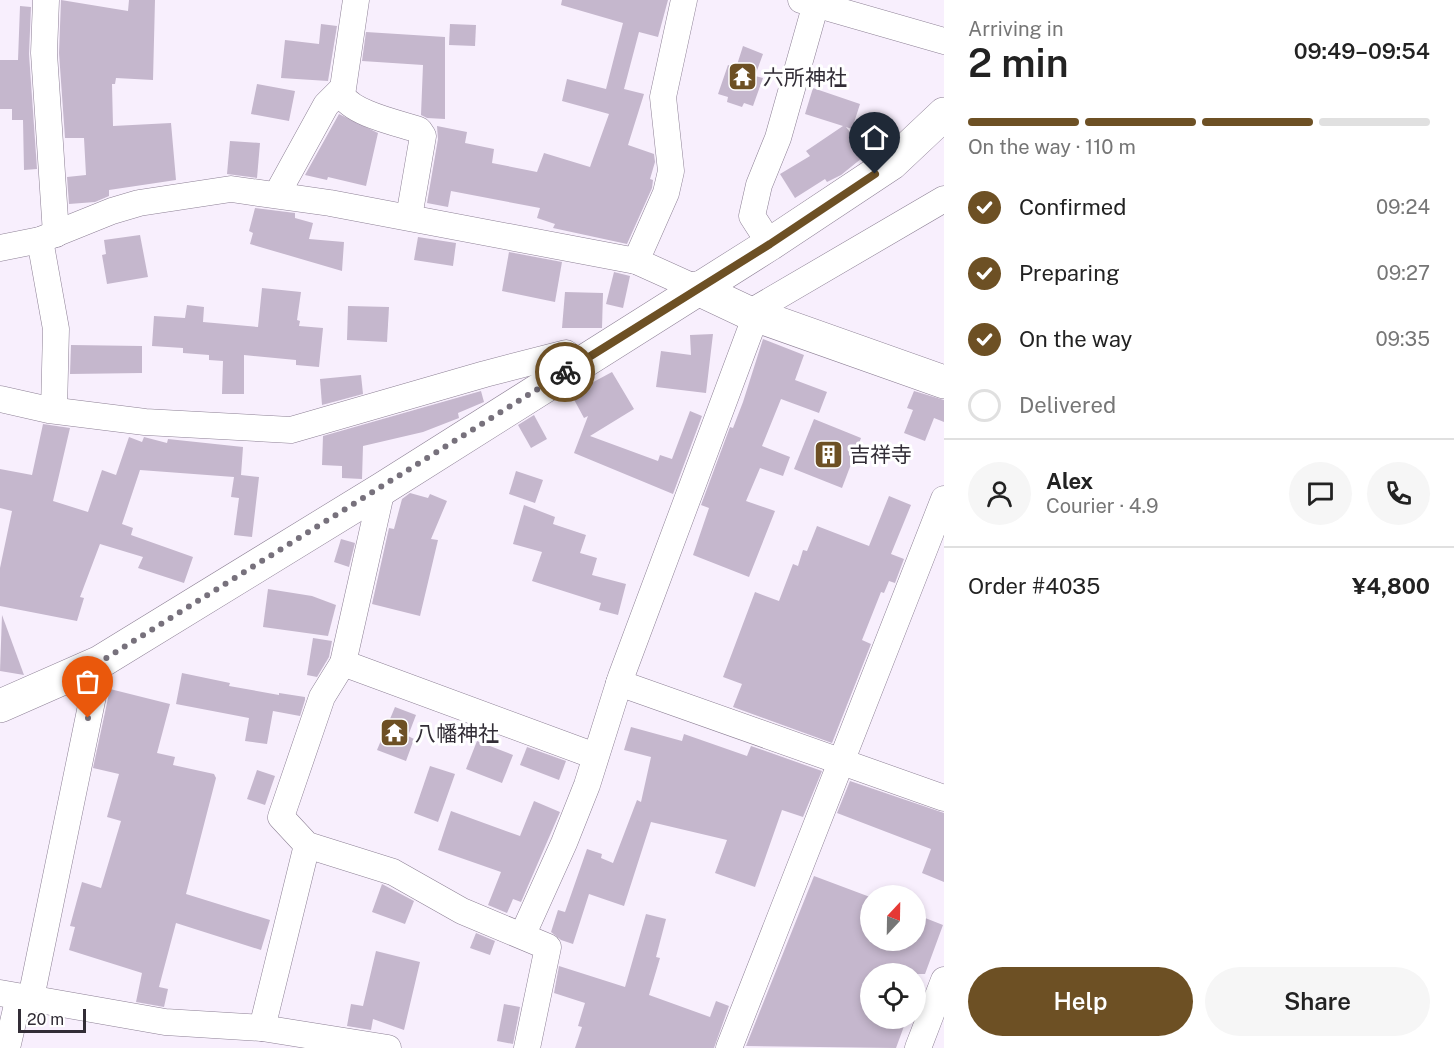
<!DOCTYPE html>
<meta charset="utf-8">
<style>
body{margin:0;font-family:"Public Sans","Noto Sans JP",sans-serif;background:#f6f6f6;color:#222;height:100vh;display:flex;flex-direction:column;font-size:22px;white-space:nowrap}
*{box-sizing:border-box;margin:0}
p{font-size:20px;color:#767676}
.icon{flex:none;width:33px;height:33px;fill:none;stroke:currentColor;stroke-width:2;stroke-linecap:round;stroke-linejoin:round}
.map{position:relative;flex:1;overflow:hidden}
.panel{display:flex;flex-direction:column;background:#fff;width:510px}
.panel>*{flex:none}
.needle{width:39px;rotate:22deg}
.controls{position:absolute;left:860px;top:885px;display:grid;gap:12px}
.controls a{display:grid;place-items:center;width:66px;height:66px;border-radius:50%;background:#fff;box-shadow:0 3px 9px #0003;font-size:30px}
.scale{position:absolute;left:18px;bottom:15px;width:68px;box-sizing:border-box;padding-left:6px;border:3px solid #322d36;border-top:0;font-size:16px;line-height:21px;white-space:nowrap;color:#322d36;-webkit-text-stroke:4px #fff;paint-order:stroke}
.pin{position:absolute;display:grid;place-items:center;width:51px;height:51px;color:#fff;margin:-62px -26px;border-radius:50% 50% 50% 0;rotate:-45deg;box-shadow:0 0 6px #0007}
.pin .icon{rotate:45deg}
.courier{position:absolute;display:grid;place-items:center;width:60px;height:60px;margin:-30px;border:4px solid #6d5024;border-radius:50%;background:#fff;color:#222;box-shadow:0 2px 8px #0007}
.overview em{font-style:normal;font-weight:600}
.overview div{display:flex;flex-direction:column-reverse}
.overview{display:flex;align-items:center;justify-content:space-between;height:102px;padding:0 24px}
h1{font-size:39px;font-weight:600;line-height:45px}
.bar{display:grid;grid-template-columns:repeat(4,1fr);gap:9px 6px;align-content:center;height:72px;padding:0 24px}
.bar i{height:8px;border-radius:4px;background:#e0e0e0}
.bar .current{background:#6d5024}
.bar p{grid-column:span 4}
.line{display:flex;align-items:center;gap:15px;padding:0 24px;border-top:2px solid #e0e0e0}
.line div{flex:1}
.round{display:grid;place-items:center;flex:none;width:63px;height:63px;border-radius:32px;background:#f6f6f6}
ol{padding:0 24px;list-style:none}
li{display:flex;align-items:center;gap:18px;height:66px}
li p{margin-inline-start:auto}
li .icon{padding:6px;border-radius:50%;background:#6d5024;color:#fff;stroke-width:4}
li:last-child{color:#767676}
li i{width:33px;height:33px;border:3px solid #e0e0e0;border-radius:50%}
.action{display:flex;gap:12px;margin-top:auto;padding:12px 24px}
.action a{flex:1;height:69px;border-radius:36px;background:#6d5024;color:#fff;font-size:24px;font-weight:600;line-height:69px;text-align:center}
.action a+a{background:#f6f6f6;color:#222}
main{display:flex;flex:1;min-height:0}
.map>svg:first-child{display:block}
</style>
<main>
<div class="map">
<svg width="944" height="1048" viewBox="0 0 944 1048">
<rect width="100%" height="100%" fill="#f8effd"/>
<g fill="#c5b7cd">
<path d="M61,0L128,11L129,0H155L153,80L116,78L115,84H112L113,126L171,123L176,180L109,190V196L95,202L69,204L67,177L86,175L84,138H65L59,53Z"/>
<path d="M562,0H668L658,37L639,32L624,89L644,94L628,145L654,154L655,162L650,179L653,180L652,188L627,244L553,228L555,224L537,218L540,208L451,191L448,207L427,203L438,139L437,126L467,132L465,143L494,149L492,163L537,172L544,153L590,167L609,114L562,101L567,79L606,89L623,23L561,5Z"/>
<path d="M20,6L31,7L29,54L37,169L24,170L23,120H12V109H0V60H18Z"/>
<path d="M321,24L337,26L328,81L281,78L285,40L319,44Z"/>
<path d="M450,24L476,25L475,46L449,45Z"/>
<path d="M366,32L445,37V119L427,118L421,115L423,65L362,61Z"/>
<path d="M743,46L763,54L755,76L763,78L753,106L744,103L742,107L727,102L728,97L718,94L728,65L736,68Z"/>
<path d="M257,84L295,91L289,121L251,114Z"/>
<path d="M813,88L860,104L852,129L846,127L867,154L841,175L827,182L825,179L795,198L780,174L810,156L806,151L843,126L805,114Z"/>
<path d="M339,114L378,133L366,186L328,177L327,180L305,175Z"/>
<path d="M230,141L260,143L257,178L227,174Z"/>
<path d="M255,208L295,213V218L313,223L309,239L344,242L342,271L250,244L253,233L249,231Z"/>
<path d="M140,235L148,277L107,284L102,255L106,254L104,240Z"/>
<path d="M418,237L456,243L453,266L414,260Z"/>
<path d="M509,252L562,262L555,302L502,291Z"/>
<path d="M614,272L630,276L623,308L606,304Z"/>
<path d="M262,288L301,292L297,320L300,321L299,326L323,328L319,367L296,365V360L244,355V394H222L223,361L209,360V355L183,353V348L152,346L154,316L185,318L187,305L204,307L203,322L258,327Z"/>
<path d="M565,292L603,293L602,328H562Z"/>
<path d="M348,306L389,307L387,342L347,340Z"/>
<path d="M713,334L706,393L656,387L661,351L691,355L690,335Z"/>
<path d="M763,339L804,355L795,380L827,392L819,413L781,399L762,446L790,457L783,476L760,468L746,501L775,511L749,577L693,555L709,508L701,505L730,427L733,428L743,402Z"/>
<path d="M71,345L142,346V373L70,374Z"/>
<path d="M612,372L634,409L590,436L658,461L660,455L672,459L690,411L702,416L673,494L574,453L588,416L584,418L571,394Z"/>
<path d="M361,375L363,394L322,405L320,379Z"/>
<path d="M481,391L484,402L458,413L459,418L423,432L363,446L362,479L342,478V466L322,465L323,436Z"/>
<path d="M914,391L944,400V422L934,418L925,441L904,433L913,410L907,408Z"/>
<path d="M534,415L547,439L531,448L518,425Z"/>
<path d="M814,419L861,438L842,488L794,469Z"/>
<path d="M43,424L70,428L53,501L88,512L102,470L116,475L129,437L142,442L144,437L167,443L168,439L243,447L241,475L259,477L252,537L234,535L239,498L231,497L234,477L140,470L122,524L133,528L131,535L193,557L184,583L138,568L143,557L100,544L80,597L84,598L77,621L0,606V568L12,511L0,508V469L32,475Z"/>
<path d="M516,471L543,480L535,503L509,494Z"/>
<path d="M410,493L428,498L430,494L447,501L431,539L438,540L420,616L372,604L389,528L394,529L402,499Z"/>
<path d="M889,496L911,505L891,554L904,559L895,583L889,581L884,593L881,592L862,640L871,644L832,743L733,707L742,684L723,677L755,592L779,601L793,564L798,566L803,550L807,551L817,526L869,546Z"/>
<path d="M524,505L555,517L553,524L586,535L580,553L597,558L592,575L626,584L618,615L599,610L601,603L532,581L542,552L513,544Z"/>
<path d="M341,539L355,543L349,567L334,562Z"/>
<path d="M268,589L312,596L336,605L328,636L263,627Z"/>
<path d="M2,615L24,675L0,671Z"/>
<path d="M313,638L332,641L329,657L317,677L307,675Z"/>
<path d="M182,673L230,683L229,686L279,695V693L305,697V700L300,716L273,711L267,744L245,741L249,718L176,704Z"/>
<path d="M110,689L170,704L157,753L175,757L173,765L214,774L216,778L186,894L270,920L261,950L176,923L159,987L168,989L164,1007L136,1002L142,973L69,950L75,927L70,926L82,882L101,888L121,821L107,817L119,774L93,768Z"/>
<path d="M395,707L416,715L408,736L414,739L406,761L377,750Z"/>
<path d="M631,727L682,741L684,734L747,756L751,746L822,771L803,817L782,810L755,887L715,873L727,840L651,822L624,906L589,894L573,944L561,940L551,932L558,910L565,912L587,849L602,854L601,858L613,863L637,800L641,802L651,757L624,750Z"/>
<path d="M477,741L513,755L502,783L466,769Z"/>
<path d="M527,747L566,761L559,780L520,765Z"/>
<path d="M430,766L455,774L438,822L414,813Z"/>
<path d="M257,770L275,776L265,805L247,799Z"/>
<path d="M850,781L944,813V882L922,873L931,849L837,813Z"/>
<path d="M534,801L560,812L521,902L513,899L507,913L488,905L501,872L438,850L451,811L520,836Z"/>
<path d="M814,876L870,897V940H915V914L943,925L925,974H870V1018H907L896,1048L746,1046Z"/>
<path d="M382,884L414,901L405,924L372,912Z"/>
<path d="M646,914L666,919L656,957L660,958L649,995L710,1017L716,1001L729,1006L714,1048H575L582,1027L578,1026L585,1003L554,993L559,966L625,987Z"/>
<path d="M476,933L495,941L490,955L470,948Z"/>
<path d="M376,951L420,962L404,1030L373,1019L371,1030L347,1026L351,1004L363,1006Z"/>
<path d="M504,1004L520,1007L513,1044L497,1041Z"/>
</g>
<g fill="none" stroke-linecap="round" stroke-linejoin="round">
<defs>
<g id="street">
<path d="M46,0L44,53L56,234"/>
<path d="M356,0L342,95C353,114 398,123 419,130L423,136L409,217"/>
<path d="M801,0L944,41"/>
<path d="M277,194L326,105L341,90"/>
<path d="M40,240L56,329L54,410"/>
<path d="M770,244L752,216L759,185L778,138L817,0"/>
<path d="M0,248L40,240L112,211L139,203L231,189L330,203L636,261L696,288"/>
<path d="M636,261L666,193L671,171L663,97L684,0"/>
<path d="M749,313L944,199"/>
<path d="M0,399L49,410L145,422L291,430L485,374L566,353L578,363"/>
<path d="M382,489L343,663L322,697L281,817L307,845L393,872L462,911L548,947L527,1048"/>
<path d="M343,663L595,756"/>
<path d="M619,683L944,798"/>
<path d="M307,845L262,1028L388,1048"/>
<path d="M523,934L564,843L587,785L621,677L756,315"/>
<path d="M0,993L165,1022L262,1028"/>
<path d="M7,1048L17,1005L31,998L100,662"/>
<path d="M729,1048L944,499"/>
<path d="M918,1048L944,980"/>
</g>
<path id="secondary" d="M696,288L749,313L944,382"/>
<path id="primary" d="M0,706L100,662L382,489L770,244L892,163L944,114"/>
</defs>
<use href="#street" stroke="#8d8095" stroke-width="27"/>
<use href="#secondary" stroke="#8d8095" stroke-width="34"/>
<use href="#primary" stroke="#8d8095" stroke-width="34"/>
<use href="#street" stroke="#fff" stroke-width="26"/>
<use href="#secondary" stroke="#fff" stroke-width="33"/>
<use href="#primary" stroke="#fff" stroke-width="33"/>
</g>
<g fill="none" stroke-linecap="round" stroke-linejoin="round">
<path stroke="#77717c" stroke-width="6" stroke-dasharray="0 10.8" d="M88,718L100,662L565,372"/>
<path stroke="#6d5024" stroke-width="8" d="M565,372L770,244L875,174"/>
</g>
<defs>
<symbol id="temple-square" viewBox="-11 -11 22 22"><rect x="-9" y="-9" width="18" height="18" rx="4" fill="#6d5024" stroke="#fff"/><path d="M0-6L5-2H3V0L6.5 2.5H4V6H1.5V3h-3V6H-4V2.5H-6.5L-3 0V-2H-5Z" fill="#fff"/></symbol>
<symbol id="building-square" viewBox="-11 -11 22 22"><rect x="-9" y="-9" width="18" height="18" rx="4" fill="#6d5024" stroke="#fff"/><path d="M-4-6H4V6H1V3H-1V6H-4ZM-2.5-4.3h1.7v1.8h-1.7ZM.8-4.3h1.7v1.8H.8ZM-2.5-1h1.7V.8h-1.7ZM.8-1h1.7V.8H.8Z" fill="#fff"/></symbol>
</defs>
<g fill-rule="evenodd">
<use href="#temple-square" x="726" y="60" width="33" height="33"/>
<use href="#building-square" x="812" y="438" width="33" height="33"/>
<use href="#temple-square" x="378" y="716" width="33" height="33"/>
</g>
<g text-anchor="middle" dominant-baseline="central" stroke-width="6" stroke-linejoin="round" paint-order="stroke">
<g font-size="21" fill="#322d36" stroke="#fff" text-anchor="start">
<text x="763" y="77">六所神社</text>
<text x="849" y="454">吉祥寺</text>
<text x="415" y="733">八幡神社</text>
</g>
</g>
</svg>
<div class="controls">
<a><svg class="needle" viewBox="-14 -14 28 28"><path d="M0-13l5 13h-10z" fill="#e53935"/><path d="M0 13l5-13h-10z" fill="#767676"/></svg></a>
<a><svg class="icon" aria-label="locate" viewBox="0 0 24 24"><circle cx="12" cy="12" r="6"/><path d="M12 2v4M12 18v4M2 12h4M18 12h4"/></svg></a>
</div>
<div class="scale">20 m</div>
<div class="pin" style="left:88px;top:718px;background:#ea580c"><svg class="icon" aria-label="bag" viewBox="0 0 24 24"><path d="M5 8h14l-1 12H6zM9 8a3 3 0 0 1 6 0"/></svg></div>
<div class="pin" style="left:875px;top:174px;background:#1f2937"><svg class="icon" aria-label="home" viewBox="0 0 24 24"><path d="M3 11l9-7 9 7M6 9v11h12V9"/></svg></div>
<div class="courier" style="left:565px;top:372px"><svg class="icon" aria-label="bike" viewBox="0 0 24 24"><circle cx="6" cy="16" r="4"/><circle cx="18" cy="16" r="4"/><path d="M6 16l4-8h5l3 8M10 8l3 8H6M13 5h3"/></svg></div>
</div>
<section class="panel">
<div class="overview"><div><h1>2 min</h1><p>Arriving in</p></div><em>09:49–09:54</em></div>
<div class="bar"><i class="current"></i><i class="current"></i><i class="current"></i><i></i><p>On the way · 110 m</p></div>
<ol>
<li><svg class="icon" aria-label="check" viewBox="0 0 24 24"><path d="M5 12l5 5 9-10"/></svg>Confirmed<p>09:24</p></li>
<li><svg class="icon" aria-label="check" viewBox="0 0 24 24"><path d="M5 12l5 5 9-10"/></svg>Preparing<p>09:27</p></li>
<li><svg class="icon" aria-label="check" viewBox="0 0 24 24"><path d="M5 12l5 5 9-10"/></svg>On the way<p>09:35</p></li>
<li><i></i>Delivered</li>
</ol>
<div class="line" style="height:108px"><a class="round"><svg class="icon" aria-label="person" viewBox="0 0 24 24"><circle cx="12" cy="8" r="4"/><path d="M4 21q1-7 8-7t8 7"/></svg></a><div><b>Alex</b><p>Courier · 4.9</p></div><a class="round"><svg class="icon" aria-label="chat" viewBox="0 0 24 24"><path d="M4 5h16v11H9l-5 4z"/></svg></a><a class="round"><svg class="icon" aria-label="phone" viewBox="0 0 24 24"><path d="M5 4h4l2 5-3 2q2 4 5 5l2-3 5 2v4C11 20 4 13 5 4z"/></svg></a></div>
<div class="line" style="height:78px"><div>Order #4035</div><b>¥4,800</b></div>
<div class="action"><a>Help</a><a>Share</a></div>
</section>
</main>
